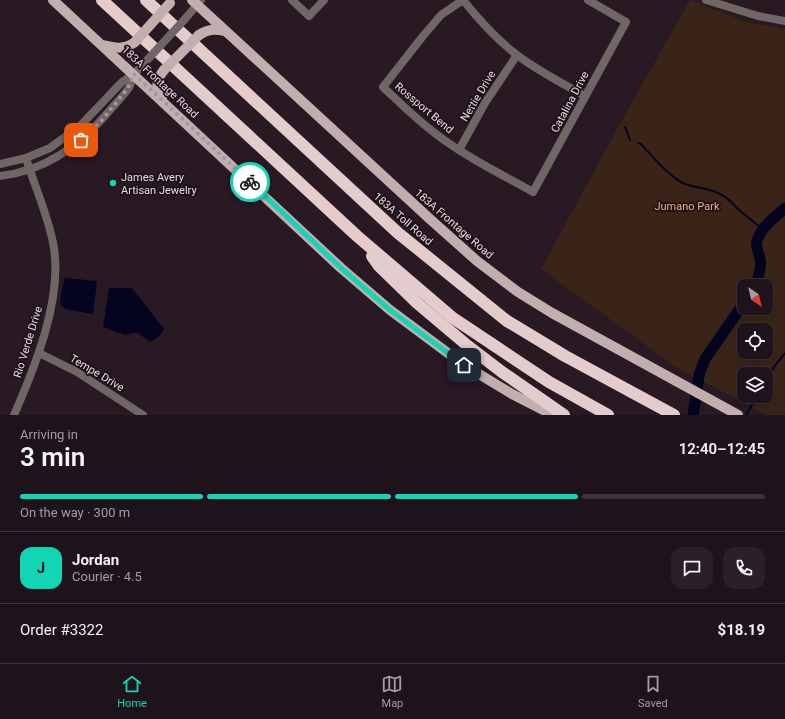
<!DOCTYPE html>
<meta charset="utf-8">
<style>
body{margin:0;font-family:Roboto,sans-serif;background:#2b2027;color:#f1f3f6;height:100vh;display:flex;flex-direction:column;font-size:15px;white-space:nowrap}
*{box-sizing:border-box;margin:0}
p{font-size:13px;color:#a19ea2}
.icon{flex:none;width:22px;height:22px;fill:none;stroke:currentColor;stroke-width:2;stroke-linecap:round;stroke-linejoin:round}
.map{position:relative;height:415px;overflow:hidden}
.side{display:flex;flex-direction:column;background:#1e131a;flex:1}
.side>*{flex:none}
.needle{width:26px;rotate:145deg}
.tools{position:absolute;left:737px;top:279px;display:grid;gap:8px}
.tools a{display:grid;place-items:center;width:36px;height:36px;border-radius:8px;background:#1e131a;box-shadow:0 2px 10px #0003,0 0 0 1px #3c3239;font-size:20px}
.pin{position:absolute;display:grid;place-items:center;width:34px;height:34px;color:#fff;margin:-17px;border-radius:8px;box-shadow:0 2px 6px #0006}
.courier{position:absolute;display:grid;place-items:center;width:40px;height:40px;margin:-20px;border:3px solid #12d5b4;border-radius:50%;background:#fff;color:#222;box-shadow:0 1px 5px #0007}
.head em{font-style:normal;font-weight:600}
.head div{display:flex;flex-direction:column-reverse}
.head{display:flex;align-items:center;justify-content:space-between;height:68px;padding:0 20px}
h1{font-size:26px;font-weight:600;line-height:30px}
.bar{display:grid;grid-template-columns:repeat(4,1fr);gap:6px 4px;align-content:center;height:48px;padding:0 20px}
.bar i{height:5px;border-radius:3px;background:#3c3239}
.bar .selected{background:#12d5b4}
.bar p{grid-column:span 4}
.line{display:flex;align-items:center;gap:10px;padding:0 20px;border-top:1px solid #3c3239}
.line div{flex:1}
.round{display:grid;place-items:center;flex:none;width:42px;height:42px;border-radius:12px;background:#2b2027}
.menu{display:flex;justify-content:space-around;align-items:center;height:56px;border-top:1px solid #3c3239;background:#1e131a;font-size:11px;color:#a19ea2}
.menu a{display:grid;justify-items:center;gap:2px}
.menu .selected{color:#12d5b4}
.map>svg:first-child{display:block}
</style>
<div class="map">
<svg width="785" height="415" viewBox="0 0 785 415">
<rect width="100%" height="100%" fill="#281922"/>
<path fill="#3a2418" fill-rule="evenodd" d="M690,0L747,22L785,29V415H767L676,367L541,269L616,131ZM744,286H766V308H744ZM744,330H766V352H744ZM744,374H766V396H744Z"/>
<g fill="#04041f">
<path d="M65,278L97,281L93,314L65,309C56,303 63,287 65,278Z"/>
<path d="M109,288H132L164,329C162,334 155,341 150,342L138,333H133L125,335L103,327Z"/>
<path d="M697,369L705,372L698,415H690L693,386Z"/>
</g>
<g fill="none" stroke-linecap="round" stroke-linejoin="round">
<g stroke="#04041f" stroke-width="2">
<path d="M625,127L630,140"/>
<path d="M638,143L641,144C652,156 670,178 685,184C696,188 709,188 720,194C729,198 733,204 739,210C747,217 755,223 763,229"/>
<path d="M779,214L785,215"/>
<path d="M766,381L774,367L785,353"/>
<path d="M746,415L757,396"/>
</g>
<g stroke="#04041f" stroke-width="11">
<path d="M756,286C758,277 762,268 760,259C759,253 755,247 757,241C761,226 775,218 785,208"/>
<path d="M693,415L699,375L705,359L744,303"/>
</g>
<g stroke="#706666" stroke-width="8">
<path d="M292,0L309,16L324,0"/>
<path d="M706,0L758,16L785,21"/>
<path d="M185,19L201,0"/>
<path d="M585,96C562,83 538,71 517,55C496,39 479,20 463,0L441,15L423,36L383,87C400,103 417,120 436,134C466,157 501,174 533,192L626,22L588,0"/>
<path d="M459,150L485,103L517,55"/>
<path d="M0,164L26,158L50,148L81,125L122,82L134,74L149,58"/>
<path d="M0,176C45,171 82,144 110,110C116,103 123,96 128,89C131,85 132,79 134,74"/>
<path d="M39,353L77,372L143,415"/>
<path d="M14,415C35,367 62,300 54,248C49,217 35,188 26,158"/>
</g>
<g stroke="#c3aeaf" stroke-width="10">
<path d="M53,0L341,268L390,310L464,365L512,394L553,415"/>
<path d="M192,0L431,220L477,261L518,292L552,313L738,415"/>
<path d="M199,35C208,29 214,29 225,31"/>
<path d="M103,45C115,48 124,50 135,42"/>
<path d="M162,99C156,87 155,81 164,70"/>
</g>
<g stroke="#e4cbcc" stroke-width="12">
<path d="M102,0L357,236L453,318L549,382L608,415"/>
<path d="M146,0L398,233L507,321L565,356L674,415"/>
<path d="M372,256L379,266L417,303L468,346L502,372L564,415"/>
</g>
<path stroke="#706666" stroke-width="8" d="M149,58L185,19"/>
<g stroke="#c3aeaf" stroke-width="10">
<path d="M135,42L170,3"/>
<path d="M164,70L199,35"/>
</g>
</g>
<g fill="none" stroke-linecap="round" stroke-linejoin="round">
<path stroke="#a4979e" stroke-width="4" stroke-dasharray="0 7.2" d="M81,140L102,120L128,88L134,74L250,182"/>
<path stroke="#12d5b4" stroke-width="5" d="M250,182L341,268L390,310L464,365"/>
</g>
<circle fill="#12d5b4" stroke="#1e1018" stroke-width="1.5" cx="113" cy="183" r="4"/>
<g text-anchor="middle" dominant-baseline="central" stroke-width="3.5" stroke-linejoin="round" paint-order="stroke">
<g font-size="11" fill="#e6dbe1" stroke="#1e1018">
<text transform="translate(160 82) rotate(43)">183A Frontage Road</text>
<text transform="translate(478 96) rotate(-59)">Nettie Drive</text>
<text transform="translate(570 102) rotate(-62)">Catalina Drive</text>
<text transform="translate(424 108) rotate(40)">Rossport Bend</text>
<text transform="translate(403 219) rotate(41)">183A Toll Road</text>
<text transform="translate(454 224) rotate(41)">183A Frontage Road</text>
<text transform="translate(28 342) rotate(-73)">Rio Verde Drive</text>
<text transform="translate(97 373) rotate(31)">Tempe Drive</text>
</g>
<g font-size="11" fill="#e6dbe1" stroke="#1e1018" text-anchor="start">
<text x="121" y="177">James Avery<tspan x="121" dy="13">Artisan Jewelry</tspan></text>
</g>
<g font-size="11" fill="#efae8b" stroke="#1e1018">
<text x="687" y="206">Jumano Park</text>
</g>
</g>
</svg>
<div class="tools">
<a><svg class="needle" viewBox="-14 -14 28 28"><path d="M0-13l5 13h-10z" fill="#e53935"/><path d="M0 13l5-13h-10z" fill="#a19ea2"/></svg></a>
<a><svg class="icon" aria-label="locate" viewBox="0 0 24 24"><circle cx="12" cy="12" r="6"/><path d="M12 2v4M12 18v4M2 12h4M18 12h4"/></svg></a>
<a><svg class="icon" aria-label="layers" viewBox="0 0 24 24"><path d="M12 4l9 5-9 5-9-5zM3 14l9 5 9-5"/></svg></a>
</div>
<div class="pin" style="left:81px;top:140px;background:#ea580c"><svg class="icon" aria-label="bag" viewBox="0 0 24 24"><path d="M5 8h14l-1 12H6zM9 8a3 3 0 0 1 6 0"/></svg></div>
<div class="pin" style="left:464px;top:365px;background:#1f2937"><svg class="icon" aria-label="home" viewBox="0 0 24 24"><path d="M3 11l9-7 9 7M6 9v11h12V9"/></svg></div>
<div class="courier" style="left:250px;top:182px"><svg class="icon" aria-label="bike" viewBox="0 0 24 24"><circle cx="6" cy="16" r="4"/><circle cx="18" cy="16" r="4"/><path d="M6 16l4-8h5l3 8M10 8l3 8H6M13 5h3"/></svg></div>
</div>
<section class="side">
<div class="head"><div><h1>3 min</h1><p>Arriving in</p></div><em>12:40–12:45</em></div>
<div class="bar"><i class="selected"></i><i class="selected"></i><i class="selected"></i><i></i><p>On the way · 300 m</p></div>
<div class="line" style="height:72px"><b class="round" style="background:#12d5b4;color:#111">J</b><div><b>Jordan</b><p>Courier · 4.5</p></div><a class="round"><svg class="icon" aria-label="chat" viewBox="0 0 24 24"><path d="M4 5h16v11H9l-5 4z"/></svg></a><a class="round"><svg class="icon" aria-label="phone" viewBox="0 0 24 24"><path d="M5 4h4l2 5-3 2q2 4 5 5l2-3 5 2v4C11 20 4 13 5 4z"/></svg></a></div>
<div class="line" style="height:52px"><div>Order #3322</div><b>$18.19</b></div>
</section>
<nav class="menu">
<a class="selected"><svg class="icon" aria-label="home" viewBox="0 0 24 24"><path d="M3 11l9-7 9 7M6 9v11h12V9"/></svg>Home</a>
<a><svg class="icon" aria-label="map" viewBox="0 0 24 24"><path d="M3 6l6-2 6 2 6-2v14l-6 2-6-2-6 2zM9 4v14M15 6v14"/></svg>Map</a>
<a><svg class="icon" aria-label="saved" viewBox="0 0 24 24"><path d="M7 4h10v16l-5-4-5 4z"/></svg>Saved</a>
</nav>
